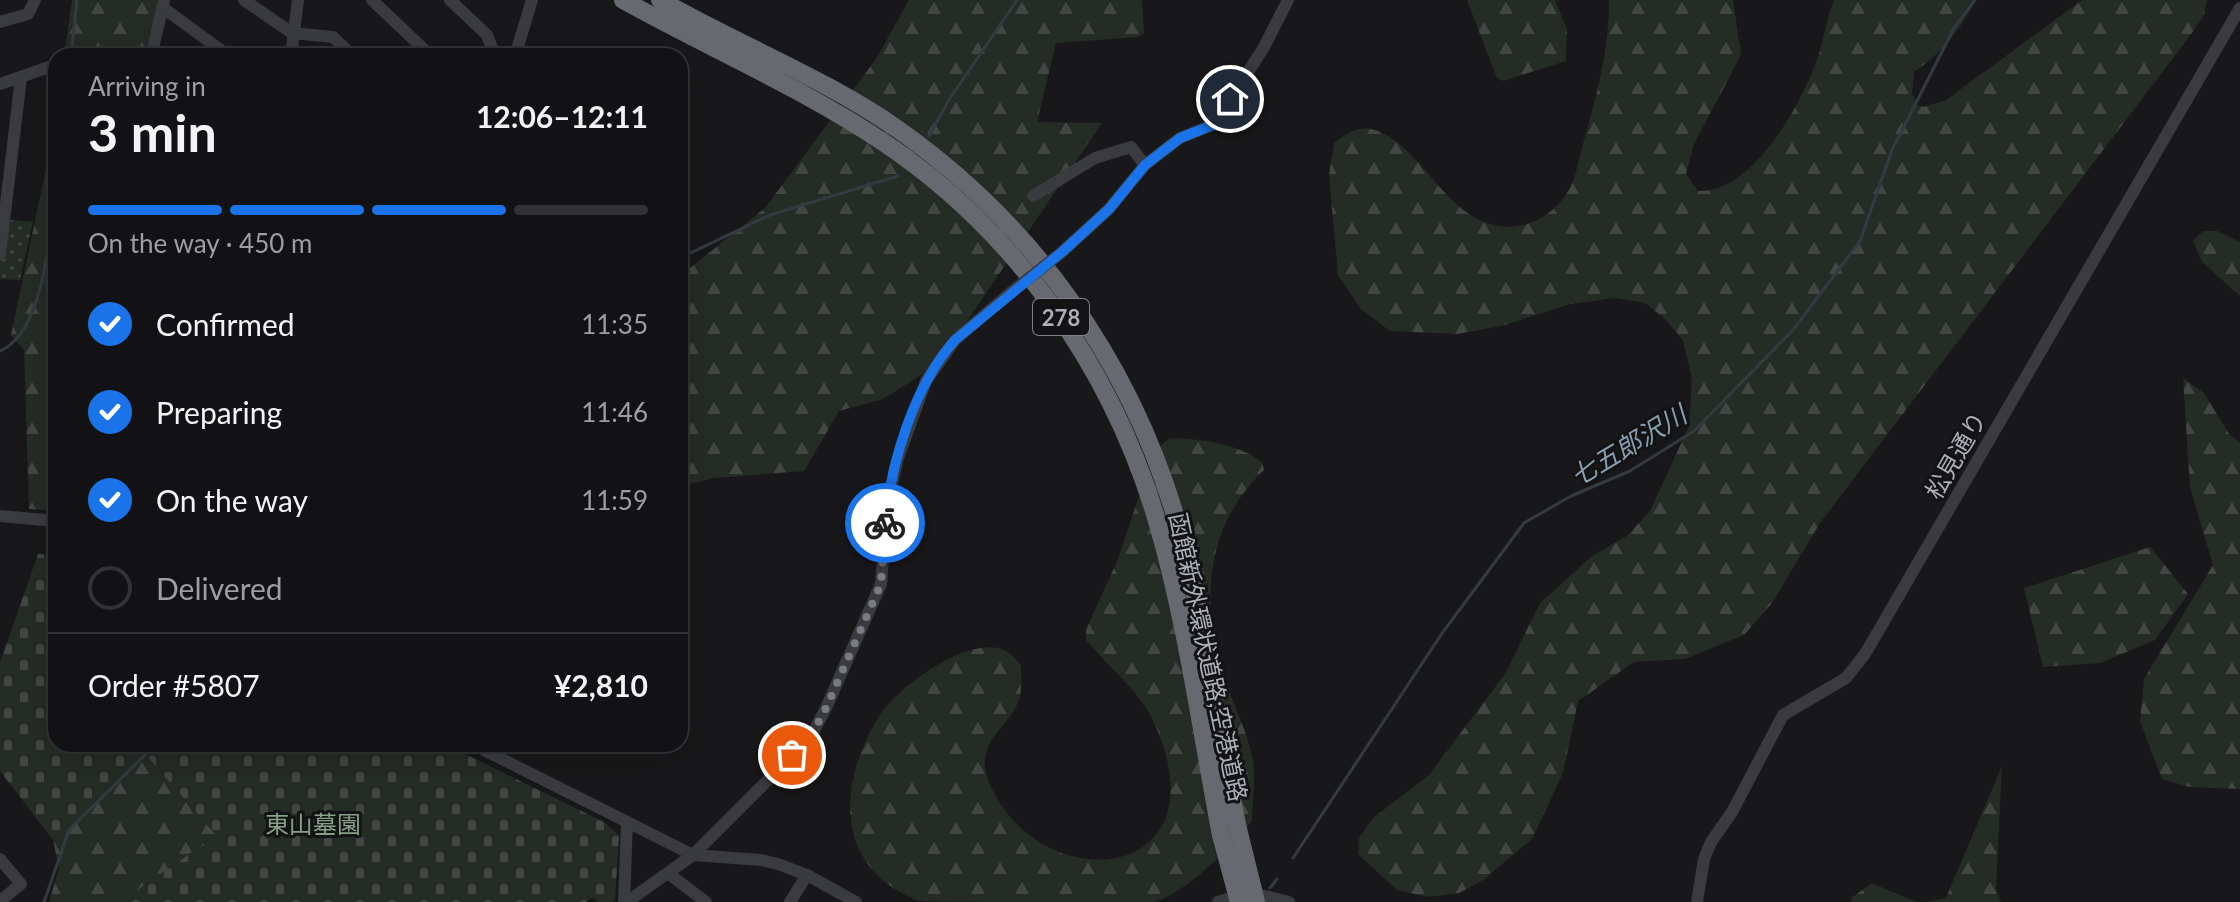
<!DOCTYPE html>
<meta charset="utf-8">
<style>
body{margin:0;font-family:Lato,"Noto Sans JP",sans-serif;background:#1b1b1d;color:#f1f3f6;height:100vh;display:flex;flex-direction:column;font-size:30px;white-space:nowrap}
*{box-sizing:border-box;margin:0}
p{font-size:26px;color:#9c9ea0}
.icon{flex:none;width:44px;height:44px;fill:none;stroke:currentColor;stroke-width:2;stroke-linecap:round;stroke-linejoin:round}
.map{position:relative;flex:1;overflow:hidden}
.drawer{position:absolute;left:48px;top:48px;width:640px;height:704px;display:flex;flex-direction:column;background:#121214;border-radius:24px;box-shadow:0 8px 32px #0002,0 0 0 2px #313234}
.drawer>*{flex:none}
.pin{position:absolute;display:grid;place-items:center;width:68px;height:68px;color:#fff;margin:-34px;border:4px solid #fff;border-radius:50%;box-shadow:0 2px 8px #0007}
.courier{position:absolute;display:grid;place-items:center;width:80px;height:80px;margin:-40px;border:6px solid #1a73e8;border-radius:50%;background:#fff;color:#222;box-shadow:0 2px 10px #0007}
.headline em{font-style:normal;font-weight:700}
.headline div{display:flex;flex-direction:column-reverse}
.headline{display:flex;align-items:center;justify-content:space-between;height:136px;padding:0 40px}
h1{font-size:52px;font-weight:700;line-height:60px}
.bar{display:grid;grid-template-columns:repeat(4,1fr);gap:12px 8px;align-content:center;height:96px;padding:0 40px}
.bar i{height:10px;border-radius:6px;background:#313234}
.bar .on{background:#1a73e8}
.bar p{grid-column:span 4}
.line{display:flex;align-items:center;gap:20px;padding:0 40px;border-top:2px solid #313234}
.line div{flex:1}
ol{padding:0 40px;list-style:none}
li{display:flex;align-items:center;gap:24px;height:88px}
li p{margin-inline-start:auto}
li .icon{padding:8px;border-radius:50%;background:#1a73e8;color:#fff;stroke-width:4}
li:last-child{color:#9c9ea0}
li i{width:44px;height:44px;border:4px solid #313234;border-radius:50%}
.map>svg:first-child{display:block}
</style>
<div class="map">
<svg width="2240" height="902" viewBox="0 0 2240 902">
<defs>
<pattern id="forest-firs" width="22" height="20" patternUnits="userSpaceOnUse" patternTransform="scale(2)"><rect width="22" height="20" fill="#252b25"/><path d="M5 1l3.5 6h-7zM16 11l3.5 6h-7z" fill="#424743"/></pattern>
<pattern id="cemetery-stones" width="16" height="16" patternUnits="userSpaceOnUse" patternTransform="scale(2)"><rect width="16" height="16" fill="#252b25"/><path d="M2 7V4a2 2 0 0 1 4 0v3zM10 15v-3a2 2 0 0 1 4 0v3z" fill="#424743"/></pattern>
<pattern id="park-dots" width="8" height="8" patternUnits="userSpaceOnUse" patternTransform="scale(2)"><rect width="8" height="8" fill="#252b25"/><path d="M2 2h.1M6 6h.1" fill="none" stroke="#424743" stroke-width="1.8" stroke-linecap="round"/></pattern>
</defs>
<rect width="100%" height="100%" fill="#18181a"/>
<g fill="url(#forest-firs)">
<path d="M72,0H159L144,56H64Z"/>
<path d="M909,0H1142L1144,33L1138,37L1056,43L1037,122L1102,123L937,365L883,399L839,411L804,471L715,478L680,486V276L765,208L876,59Z"/>
<path d="M1467,0H1555L1567,29L1566,61L1503,81L1496,76Z"/>
<path d="M1609,0H1733L1741,55L1694,144L1686,174L1698,191C1753,193 1801,104 1817,60C1824,40 1826,19 1834,0H1976C1959,31 1943,52 1914,72L1912,93L1916,104L1923,107L1946,100L2082,0H2207L2204,15L2192,33L1820,523L1772,603L1744,635L1685,659L1634,662L1578,701L1563,773L1532,839L1483,880L1459,893L1427,897L1397,890L1358,854L1359,838L1373,818L1429,775L1505,674L1540,603L1592,556L1627,536L1650,511L1689,426L1692,378L1683,340L1665,319L1645,303L1615,298L1571,304L1501,326L1457,334L1390,331L1361,309L1338,275L1329,175L1334,143C1352,128 1366,123 1388,136C1426,159 1445,210 1490,224C1523,234 1556,216 1571,186C1577,173 1579,157 1583,144C1597,96 1609,50 1609,0Z"/>
<path d="M56,121V511L29,509L24,350L11,335Z"/>
<path d="M2203,231H2217L2240,242V296L2202,262L2193,241Z"/>
<path d="M2183,378L2204,393L2229,434L2240,442V789L2190,787L2162,779L2140,721L2144,679L2213,565L2190,487Z"/>
<path d="M1170,438C1201,439 1237,443 1262,462L1264,470C1204,528 1200,602 1225,679C1233,705 1248,733 1253,760C1256,779 1252,802 1252,821C1230,847 1189,891 1155,902C1137,902 1064,902 1040,902C1016,902 936,902 919,901C833,869 837,782 880,715C899,686 973,631 1008,652C1013,655 1017,661 1021,665C1021,675 1022,686 1020,696C1014,724 975,739 987,777C1033,902 1230,887 1153,720C1141,694 1105,662 1086,640V630L1118,559L1154,451Z"/>
<path d="M2150,547L2188,594L2155,640L2100,663L2043,667L2024,588Z"/>
<path d="M142,749L216,835L121,902H49L59,868L53,840Z"/>
<path d="M2002,766L1996,889L2001,902H1927L1946,898Z"/>
<path d="M1871,884V883L1917,902H1852L1851,898Z"/>
</g>
<path fill="url(#cemetery-stones)" d="M38,554L56,555V744H445L604,822L619,835L615,899L612,902H598L593,897L586,902H121L216,835L142,750L53,840L0,771V663Z"/>
<path fill="url(#park-dots)" d="M10,220L33,222L20,280L0,279V259H5Z"/>
<g fill="none" stroke-linecap="round" stroke-linejoin="round">
<g stroke="#333b41" stroke-width="3">
<path d="M71,56L77,0"/>
<path d="M929,136L949,100L1017,0"/>
<path d="M680,258L770,215L898,176"/>
<path d="M0,351C50,330 52,207 56,157"/>
<path d="M1293,858L1443,632L1524,523L1571,496L1630,471L1694,431L1793,330L1860,241L1892,150L1954,28L1975,0"/>
<path d="M1270,888L1277,879"/>
<path d="M44,902L69,830L156,744"/>
</g>
<g stroke="#393b3e" stroke-width="12">
<path d="M244,0L292,33L333,37L353,56"/>
<path d="M372,0L431,56"/>
<path d="M450,0L487,35L495,56"/>
<path d="M162,7L229,56"/>
<path d="M0,22L28,14L35,0"/>
<path d="M151,56L164,1"/>
<path d="M291,56L298,0"/>
<path d="M515,56L532,0"/>
<path d="M0,84L49,67"/>
<path d="M1033,196L1095,158L1131,147L1145,165"/>
<path d="M1062,252L1109,209L1145,165L1180,138L1215,124L1264,47L1288,0"/>
<path d="M0,255L21,77"/>
<path d="M0,516L56,521"/>
<path d="M472,744L693,855L810,738L826,708L881,584L887,505L898,458L926,381L955,340L1010,293"/>
<path d="M0,859L21,884L0,901"/>
<path d="M669,874L706,902"/>
<path d="M624,902L627,822"/>
<path d="M627,902L693,855L761,860L778,864L807,875L856,902"/>
<path d="M790,902L807,875"/>
<path d="M1218,902L1249,892L1289,902"/>
<path d="M1697,902L1704,859L1711,842L1732,812L1783,715L1846,678L1865,654L2240,8"/>
</g>
<g stroke="#66696f" stroke-width="18">
<path d="M623,0C709,48 801,87 883,142C1016,231 1112,368 1157,521C1187,623 1201,731 1221,835"/>
<path d="M660,0C738,45 825,78 899,130C1032,224 1128,358 1175,515C1205,617 1216,725 1238,829"/>
</g>
<path stroke="#393b3e" stroke-width="12" d="M1010,293L1062,252"/>
<g stroke="#66696f" stroke-width="18">
<path d="M1238,829L1256,902"/>
<path d="M1221,835L1239,902"/>
</g>
</g>
<g fill="none" stroke-linecap="round" stroke-linejoin="round">
<path stroke="#787b81" stroke-width="8" stroke-dasharray="0 14.4" d="M792,755L810,738L826,708L881,584L885,523"/>
<path stroke="#1a73e8" stroke-width="10" d="M885,523C891,462 914,386 955,340L1062,252L1109,209L1145,165L1180,138L1215,124L1230,99"/>
</g>
<g text-anchor="middle" dominant-baseline="central" stroke-width="6" stroke-linejoin="round" paint-order="stroke">
<rect fill="#131315" stroke="#7e8187" stroke-width="2" x="1033" y="299" width="56" height="36" rx="6"/>
<g font-size="22" font-weight="bold" fill="#acb0b8">
<text x="1061" y="317">278</text>
</g>
<g font-size="24" fill="#acb0b8" stroke="#131315">
<text transform="translate(1955 455) rotate(-60)">松見通り</text>
<text transform="translate(1209 657) rotate(78)">函館新外環状道路;空港道路</text>
</g>
<g font-size="24" fill="#85a085" stroke="#131315">
<text x="313" y="823">東山墓園</text>
</g>
<g font-size="26" font-style="italic" fill="#879eaf" stroke="#131315">
<text transform="translate(1628 445) rotate(-31)">七五郎沢川</text>
</g>
</g>
</svg>
<div class="pin" style="left:792px;top:755px;background:#ea580c"><svg class="icon" aria-label="bag" viewBox="0 0 24 24"><path d="M5 8h14l-1 12H6zM9 8a3 3 0 0 1 6 0"/></svg></div>
<div class="pin" style="left:1230px;top:99px;background:#1f2937"><svg class="icon" aria-label="home" viewBox="0 0 24 24"><path d="M3 11l9-7 9 7M6 9v11h12V9"/></svg></div>
<div class="courier" style="left:885px;top:523px"><svg class="icon" aria-label="bike" viewBox="0 0 24 24"><circle cx="6" cy="16" r="4"/><circle cx="18" cy="16" r="4"/><path d="M6 16l4-8h5l3 8M10 8l3 8H6M13 5h3"/></svg></div>
<section class="drawer">
<div class="headline"><div><h1>3 min</h1><p>Arriving in</p></div><em>12:06–12:11</em></div>
<div class="bar"><i class="on"></i><i class="on"></i><i class="on"></i><i></i><p>On the way · 450 m</p></div>
<ol>
<li><svg class="icon" aria-label="check" viewBox="0 0 24 24"><path d="M5 12l5 5 9-10"/></svg>Confirmed<p>11:35</p></li>
<li><svg class="icon" aria-label="check" viewBox="0 0 24 24"><path d="M5 12l5 5 9-10"/></svg>Preparing<p>11:46</p></li>
<li><svg class="icon" aria-label="check" viewBox="0 0 24 24"><path d="M5 12l5 5 9-10"/></svg>On the way<p>11:59</p></li>
<li><i></i>Delivered</li>
</ol>
<div class="line" style="height:104px"><div>Order #5807</div><b>¥2,810</b></div>
</section>
</div>
